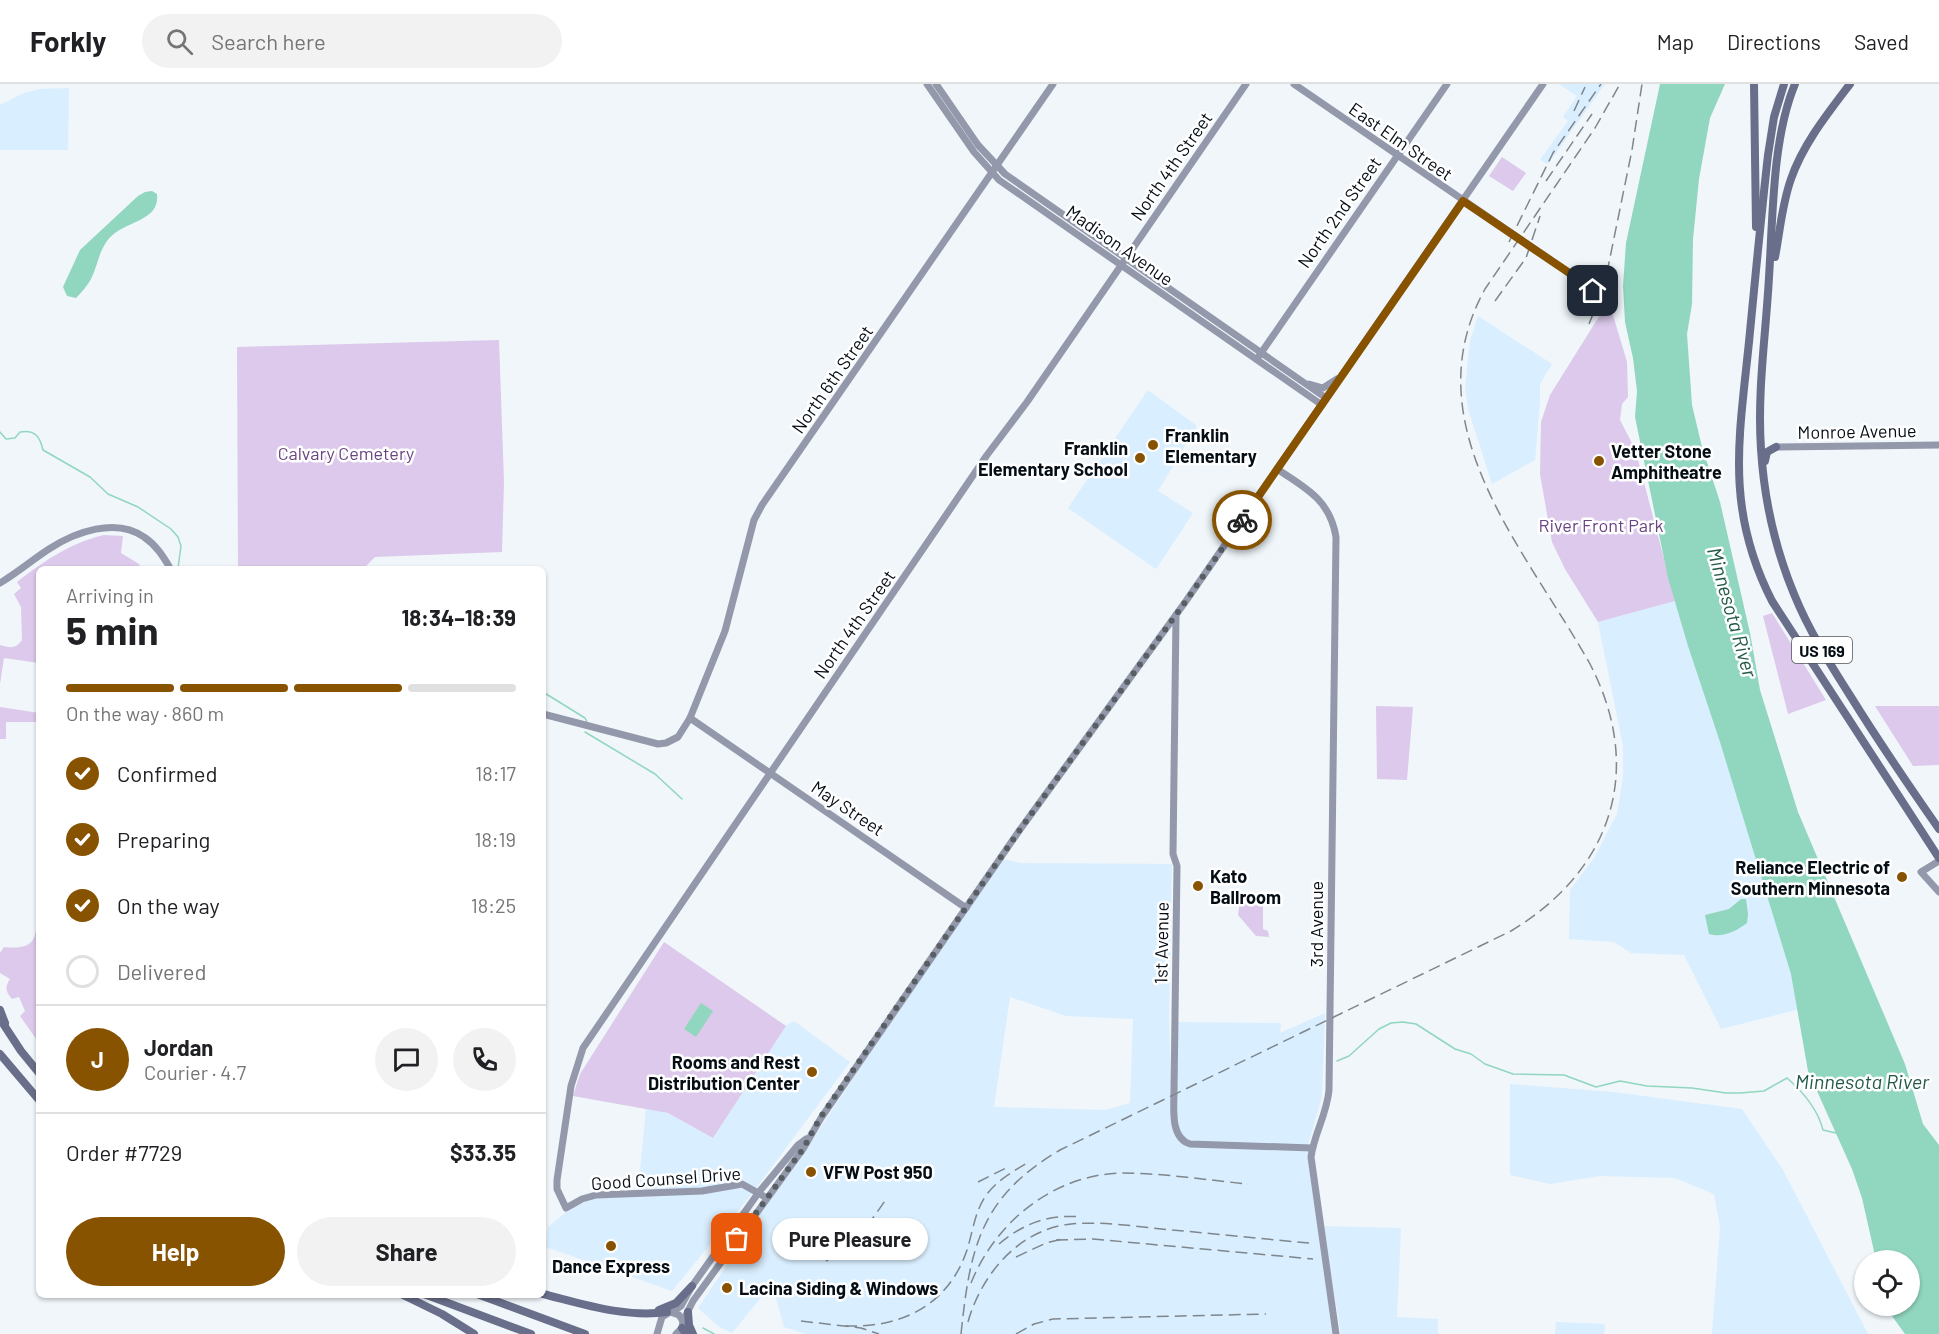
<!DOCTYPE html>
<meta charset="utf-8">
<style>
body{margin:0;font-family:Barlow,sans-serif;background:#f2f2f2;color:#202124;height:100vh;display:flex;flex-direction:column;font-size:22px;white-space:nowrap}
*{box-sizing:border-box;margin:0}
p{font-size:20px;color:#757577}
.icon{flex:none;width:33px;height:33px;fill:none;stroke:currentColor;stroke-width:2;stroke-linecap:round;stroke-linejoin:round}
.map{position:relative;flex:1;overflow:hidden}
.drawer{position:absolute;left:36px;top:482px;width:510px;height:732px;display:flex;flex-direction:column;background:#fff;border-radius:9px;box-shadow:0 2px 4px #0004}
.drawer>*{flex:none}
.tools{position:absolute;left:1854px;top:1166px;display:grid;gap:12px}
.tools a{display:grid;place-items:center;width:66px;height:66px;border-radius:50%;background:#fff;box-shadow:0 2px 4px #0004;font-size:30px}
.pin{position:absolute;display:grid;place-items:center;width:51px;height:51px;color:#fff;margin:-26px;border-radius:12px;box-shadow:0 3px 9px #0006}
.courier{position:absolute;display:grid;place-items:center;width:60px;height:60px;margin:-30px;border:4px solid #885300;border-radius:50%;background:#fff;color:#222;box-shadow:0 2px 8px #0007}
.bubble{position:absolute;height:42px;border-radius:21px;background:#fff;box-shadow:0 2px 4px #0004;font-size:20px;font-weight:700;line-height:42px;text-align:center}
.overview em{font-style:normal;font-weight:700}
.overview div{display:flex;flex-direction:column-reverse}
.overview{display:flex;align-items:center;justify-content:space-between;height:102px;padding:0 30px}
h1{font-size:39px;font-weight:700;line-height:45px}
.bar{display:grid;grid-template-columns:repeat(4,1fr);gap:9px 6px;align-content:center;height:72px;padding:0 30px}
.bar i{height:8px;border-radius:4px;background:#e0e0e0}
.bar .on{background:#885300}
.bar p{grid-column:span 4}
.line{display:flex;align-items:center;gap:15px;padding:0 30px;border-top:2px solid #e0e0e0}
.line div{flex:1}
.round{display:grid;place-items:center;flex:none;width:63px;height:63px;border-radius:32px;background:#f2f2f2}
ol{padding:0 30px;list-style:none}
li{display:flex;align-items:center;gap:18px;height:66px}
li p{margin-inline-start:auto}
li .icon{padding:6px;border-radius:50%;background:#885300;color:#fff;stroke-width:4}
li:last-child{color:#757577}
li i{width:33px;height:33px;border:3px solid #e0e0e0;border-radius:50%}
.cta{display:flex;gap:12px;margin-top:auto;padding:12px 30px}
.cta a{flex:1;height:69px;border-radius:36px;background:#885300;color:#fff;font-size:24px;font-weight:700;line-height:69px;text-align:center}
.cta a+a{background:#f2f2f2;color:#202124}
header{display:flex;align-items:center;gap:36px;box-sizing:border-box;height:84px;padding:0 30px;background:#fff;border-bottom:2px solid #e0e0e0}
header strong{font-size:28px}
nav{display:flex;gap:33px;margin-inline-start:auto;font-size:21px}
.search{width:420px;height:54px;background:#f2f2f2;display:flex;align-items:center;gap:15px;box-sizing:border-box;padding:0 21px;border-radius:33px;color:#757577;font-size:22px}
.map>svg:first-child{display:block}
</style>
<header>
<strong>Forkly</strong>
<div class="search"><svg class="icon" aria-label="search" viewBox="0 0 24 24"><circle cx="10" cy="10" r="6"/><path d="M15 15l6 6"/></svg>Search here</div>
<nav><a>Map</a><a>Directions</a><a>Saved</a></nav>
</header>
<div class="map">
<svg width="1939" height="1250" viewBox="0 0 1939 1250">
<rect width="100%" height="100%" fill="#f0f6fa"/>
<g fill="#d9eefe" fill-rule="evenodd">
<path d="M1559,0H1605L1548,80L1540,76L1568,37L1563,33L1577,12Z"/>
<path d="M69,4L68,66H0V21L24,9L39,5Z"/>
<path d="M1478,232L1552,280L1540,300V319L1535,376L1492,400L1468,325L1465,303L1470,257Z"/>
<path d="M1148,306L1197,342L1158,407L1193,429L1156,485L1068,424Z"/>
<path d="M1675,517L1689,519L1808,923L1721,945L1684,871L1631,869L1614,858L1569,855L1570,806L1594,774L1617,730L1623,693V662L1598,538Z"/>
<path d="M1003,775L1020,779L1172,780L1169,934L1171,1000L1178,938L1281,939L1280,949L1325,929L1322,1013L1308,1061L1332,1250H806L784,1243L772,1200L732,1249L718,1242L698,1224L732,1174L766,1116L792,1087L893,934ZM1010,913L1066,932L1133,935L1130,1019L1105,1026L994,1023Z"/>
<path d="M794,937L850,978L751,1111L672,1207L546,1163L548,1143L571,1124L598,1112L638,1109L646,1025L668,1029L713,1054L786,942Z"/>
<path d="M1510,1000L1613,1008L1742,1025L1783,1086L1868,1250H1712L1720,1143L1714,1110L1675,1094L1600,1092L1550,1100L1510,1091Z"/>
<path d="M1323,1142L1401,1144L1397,1233L1438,1235V1250H1341Z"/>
<path d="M1556,1238L1605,1240L1604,1250H1555Z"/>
</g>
<g fill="#dcc9eb">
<path d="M1502,73L1526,89L1513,107L1489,92Z"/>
<path d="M1600,231H1613L1627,278L1628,313L1622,320L1620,336L1634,363L1640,383L1675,517L1598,538L1565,485L1552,458L1540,390L1541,338L1550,311Z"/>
<path d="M499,256L504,398L502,468L375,473L364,484H238L237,263Z"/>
<path d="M104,451L123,452L121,469L139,480L141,484H39V579L4,574L0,600V561C10,564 16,565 22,556L21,523L14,510L21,504L17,498C44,477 70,459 104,451Z"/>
<path d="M1772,529L1826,616L1788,630L1763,532Z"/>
<path d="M1376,622L1413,623L1407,696L1377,695Z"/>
<path d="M1875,622H1939V681L1913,682Z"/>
<path d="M0,623L39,629V638H6V655H0Z"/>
<path d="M1247,811H1263V845L1268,847L1269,853L1256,852L1238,831L1240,817Z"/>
<path d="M39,823V959L20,932L25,927L19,913L12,915C5,907 5,903 10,895L0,889V869L4,863C40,867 35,850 39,823Z"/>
<path d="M664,858L786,942L713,1054L668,1029L573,1012L580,990Z"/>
</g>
<g fill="#91d6bf">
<path d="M1660,0H1725L1710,34L1699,95L1693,155L1692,220L1687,250L1692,321L1702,363L1720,418L1750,549L1760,606L1798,728L1905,980L1923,1040L1939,1061V1250H1905L1892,1232L1887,1221H1910V1176H1876L1862,1114L1852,1085L1808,987L1791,890L1720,658L1688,562L1668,494L1635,333L1637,307L1633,274L1625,238L1623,202L1626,159Z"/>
<path d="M152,107L157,110C160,135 130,137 115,149C99,161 99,179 91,195C88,201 81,209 76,214L67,212L63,203L80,166L138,112L145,108Z"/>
<path d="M1741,815H1746L1748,830L1747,839C1737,847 1722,854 1709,850L1705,831L1729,825Z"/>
<path d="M701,919L713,927L696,953L684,945Z"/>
</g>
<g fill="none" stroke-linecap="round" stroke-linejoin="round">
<g stroke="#91d6bf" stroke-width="1.5">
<path d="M0,348L6,355L15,354L20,348C35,345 40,353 43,366L90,393L108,410L138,423L171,445L178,453L181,462L178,484"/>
<path d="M543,608L585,634L587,638"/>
<path d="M585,648L655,690L682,715"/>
<path d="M1337,977L1349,972L1379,945L1391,939L1403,938L1416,940L1455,965L1471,970L1485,980L1513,990L1564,991L1596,1003L1620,997L1647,1002L1692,1004L1726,1009H1740L1764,1007L1787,994C1802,1007 1818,1026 1823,1046L1836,1049"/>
<path d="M703,1244L714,1250"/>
</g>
<g stroke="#9398ab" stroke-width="7">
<path d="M927,0L974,68L999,96L1322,321"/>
<path d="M936,0L978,61L1005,90L1326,314"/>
<path d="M1294,0L1590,203L1593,207"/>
<path d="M1259,272L1447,0"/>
<path d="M1309,300L1323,304L1337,295"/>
<path d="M1776,363L1939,361"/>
<path d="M1277,385C1306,404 1330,416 1336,453L1329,1006C1327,1030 1314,1050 1311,1073L1336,1250"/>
<path d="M0,499C17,489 32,476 49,465C75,448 116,433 144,453C156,461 163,472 170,484"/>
<path d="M1176,531L1173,770L1177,782L1174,1008C1174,1024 1170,1054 1190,1060L1312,1064"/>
<path d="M543,630L658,660L666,659L678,653L690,634L725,547L754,436L762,421L1053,0"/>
<path d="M690,634L966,824"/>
<path d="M1939,777L1921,788L1939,808"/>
<path d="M767,1114L742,1100L702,1107L596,1111L582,1115L566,1124L557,1105V1096L571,1002L583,964L987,371L1027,318L1246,0"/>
<path d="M673,1228L681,1222L692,1202L759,1108L798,1061L806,1055"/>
<path d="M683,1237L693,1217L803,1065L821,1034L1019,747L1186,517L1543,0"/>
<path d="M657,1250L662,1233L670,1228L679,1231L683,1237L682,1244L676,1250"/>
</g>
<g stroke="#696f8a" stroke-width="8">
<path d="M1754,0L1756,143"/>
<path d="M1784,0L1774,33L1768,71C1761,133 1755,196 1749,258C1739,355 1725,425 1772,517L1939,774"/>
<path d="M1795,0C1772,55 1773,133 1769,193C1766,249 1757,308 1761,365C1764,414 1775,464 1794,510C1809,547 1830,580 1851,613C1879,658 1909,702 1939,745"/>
<path d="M1775,173C1780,147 1782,120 1791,95C1803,60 1828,29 1850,0"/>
<path d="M1765,377L1767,368L1776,363"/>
<path d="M0,926L5,939"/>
<path d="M0,935L21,967L39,989"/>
<path d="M0,970L39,1016"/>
<path d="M401,1210L442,1230L474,1250"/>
<path d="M424,1210L531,1250"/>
<path d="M477,1210L585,1250"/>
<path d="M543,1210C583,1220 625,1234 667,1228"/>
<path d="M659,1226L676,1219L692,1202"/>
<path d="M688,1228L689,1241L693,1250"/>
<path d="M682,1244L686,1250"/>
</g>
<g stroke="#7f868c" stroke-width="1.5" stroke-dasharray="12 6" stroke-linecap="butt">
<path d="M1574,27L1585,3"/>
<path d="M1546,97L1592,30"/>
<path d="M1509,158L1553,69L1601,0"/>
<path d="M1495,217L1526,174L1540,132"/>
<path d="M1589,240L1604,203L1632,66L1642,0"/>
<path d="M978,1098L1010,1082"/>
<path d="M1056,1156L1093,1155L1313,1175"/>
<path d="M999,1160C1024,1139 1049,1130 1082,1133"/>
<path d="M1016,1173L1046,1159L1063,1155"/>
<path d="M826,1177C858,1157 866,1144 887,1114"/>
<path d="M971,1199C996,1137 1054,1091 1121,1089C1162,1089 1207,1096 1248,1100"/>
<path d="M801,1237L861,1244L879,1250"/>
<path d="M968,1238C981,1191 1019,1145 1071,1140C1104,1137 1139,1143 1172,1146C1217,1150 1263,1155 1309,1159"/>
<path d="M845,1242C901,1244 948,1222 967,1166C973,1147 975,1126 987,1110C998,1096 1012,1088 1027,1079"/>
<path d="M961,1250C970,1164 980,1113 1060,1066L1511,847C1612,786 1645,686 1590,580C1527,467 1410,341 1485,205L1595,44L1620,0"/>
<path d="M1016,1250L1034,1240L1053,1235L1266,1230"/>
</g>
</g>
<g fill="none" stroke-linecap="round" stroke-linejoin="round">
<path stroke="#575f65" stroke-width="6" stroke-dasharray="0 10.8" d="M737,1155L803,1065L820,1034L1019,747L1186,517L1242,436"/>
<path stroke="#885300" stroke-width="8" d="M1242,436L1463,117L1590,203L1593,207"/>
</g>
<g fill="#885300" stroke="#fff" stroke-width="2">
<circle cx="1153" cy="361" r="6"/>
<circle cx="1140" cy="374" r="6"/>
<circle cx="1599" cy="377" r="6"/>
<circle cx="1902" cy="793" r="6"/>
<circle cx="1198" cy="802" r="6"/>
<circle cx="812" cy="988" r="6"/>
<circle cx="811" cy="1088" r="6"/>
<circle cx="611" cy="1162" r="6"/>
<circle cx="727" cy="1204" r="6"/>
</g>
<g text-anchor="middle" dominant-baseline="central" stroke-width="5" stroke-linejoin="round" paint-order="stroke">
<rect fill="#fff" stroke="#50565b" stroke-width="1.5" x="1792" y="553" width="60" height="26" rx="4.5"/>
<g font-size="16" font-weight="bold" fill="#050d15">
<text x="1822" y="566">US 169</text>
</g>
<g font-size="18" fill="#050d15" stroke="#fff">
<text transform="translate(1401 57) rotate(35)">East Elm Street</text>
<text transform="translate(1171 82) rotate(-55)">North 4th Street</text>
<text transform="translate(1339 128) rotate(-55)">North 2nd Street</text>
<text transform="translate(1120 161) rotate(35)">Madison Avenue</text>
<text transform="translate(832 295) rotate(-55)">North 6th Street</text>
<text transform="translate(1857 347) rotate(-1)">Monroe Avenue</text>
<text transform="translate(854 540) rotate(-55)">North 4th Street</text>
<text transform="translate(848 724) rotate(34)">May Street</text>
<text transform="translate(1316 840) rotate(-90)">3rd Avenue</text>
<text transform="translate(1161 859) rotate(-89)">1st Avenue</text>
<text transform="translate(666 1094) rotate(-4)">Good Counsel Drive</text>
</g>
<g font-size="18" font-weight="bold" fill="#050d15" stroke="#fff" text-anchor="start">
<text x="1165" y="351">Franklin<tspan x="1165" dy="21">Elementary</tspan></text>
<text x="1128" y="364" text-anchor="end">Franklin<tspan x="1128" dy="21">Elementary School</tspan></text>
<text x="1611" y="367">Vetter Stone<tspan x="1611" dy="21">Amphitheatre</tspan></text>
<text x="1890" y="783" text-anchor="end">Reliance Electric of<tspan x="1890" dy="21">Southern Minnesota</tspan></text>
<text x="1210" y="792">Kato<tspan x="1210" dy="21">Ballroom</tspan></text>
<text x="800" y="978" text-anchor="end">Rooms and Rest<tspan x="800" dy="21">Distribution Center</tspan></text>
<text x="823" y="1088">VFW Post 950</text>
<text x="611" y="1182" text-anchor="middle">Dance Express</text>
<text x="739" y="1204">Lacina Siding &amp; Windows</text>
</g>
<g font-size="18" fill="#694483" stroke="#fff">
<text x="346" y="369">Calvary Cemetery</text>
<text x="1601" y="441">River Front Park</text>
</g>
<g font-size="20" font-style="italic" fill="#225949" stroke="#fff">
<text transform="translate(1733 528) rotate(74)">Minnesota River</text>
<text x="1862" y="997">Minnesota River</text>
</g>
</g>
</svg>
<div class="tools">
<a><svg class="icon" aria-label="locate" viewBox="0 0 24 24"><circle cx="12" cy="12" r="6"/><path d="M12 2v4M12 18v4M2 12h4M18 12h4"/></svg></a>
</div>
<div class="pin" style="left:737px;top:1155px;background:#ea580c"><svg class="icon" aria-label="bag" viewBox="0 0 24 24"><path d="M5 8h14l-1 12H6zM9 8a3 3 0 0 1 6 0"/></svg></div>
<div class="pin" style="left:1593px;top:207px;background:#1f2937"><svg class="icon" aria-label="home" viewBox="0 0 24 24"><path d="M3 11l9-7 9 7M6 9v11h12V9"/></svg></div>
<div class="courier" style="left:1242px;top:436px"><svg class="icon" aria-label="bike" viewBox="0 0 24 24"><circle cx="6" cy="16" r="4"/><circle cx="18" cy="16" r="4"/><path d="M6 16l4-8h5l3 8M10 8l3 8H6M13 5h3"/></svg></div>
<div class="bubble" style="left:772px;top:1134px;width:156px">Pure Pleasure</div>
<section class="drawer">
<div class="overview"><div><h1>5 min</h1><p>Arriving in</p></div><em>18:34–18:39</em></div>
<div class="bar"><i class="on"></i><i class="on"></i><i class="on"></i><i></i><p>On the way · 860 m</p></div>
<ol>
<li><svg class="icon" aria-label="check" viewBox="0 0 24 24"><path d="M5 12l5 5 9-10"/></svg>Confirmed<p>18:17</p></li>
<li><svg class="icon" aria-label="check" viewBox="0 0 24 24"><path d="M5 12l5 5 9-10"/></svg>Preparing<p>18:19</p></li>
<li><svg class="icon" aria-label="check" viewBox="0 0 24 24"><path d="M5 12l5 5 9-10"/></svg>On the way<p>18:25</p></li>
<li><i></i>Delivered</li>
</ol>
<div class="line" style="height:108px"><b class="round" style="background:#885300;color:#fff">J</b><div><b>Jordan</b><p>Courier · 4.7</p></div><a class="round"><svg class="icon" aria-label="chat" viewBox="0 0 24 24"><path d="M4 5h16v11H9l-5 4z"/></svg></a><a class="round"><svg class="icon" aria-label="phone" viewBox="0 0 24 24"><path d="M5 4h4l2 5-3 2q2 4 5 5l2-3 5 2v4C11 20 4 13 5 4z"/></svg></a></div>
<div class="line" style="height:78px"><div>Order #7729</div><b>$33.35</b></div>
<div class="cta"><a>Help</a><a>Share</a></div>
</section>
</div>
